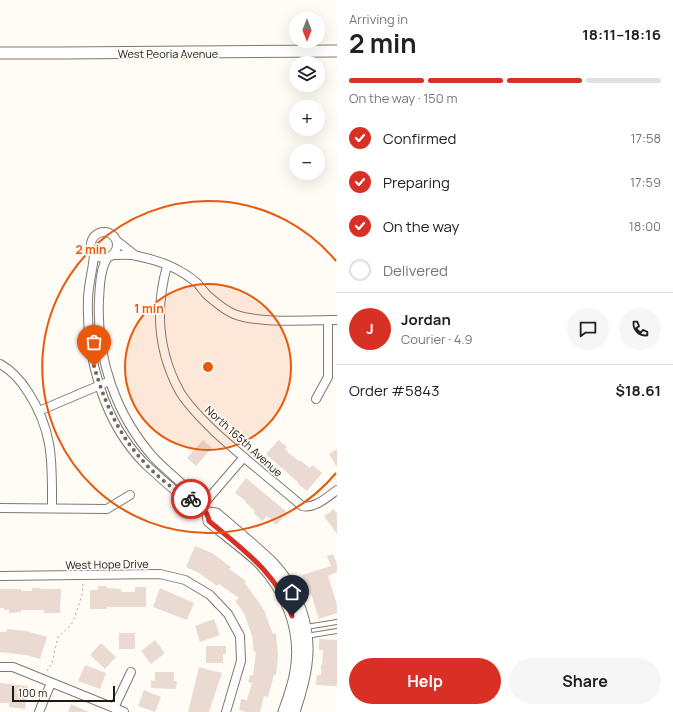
<!DOCTYPE html>
<meta charset="utf-8">
<style>
body{margin:0;font-family:Manrope,sans-serif;background:#f6f6f6;color:#222;height:100vh;display:flex;flex-direction:column;font-size:15px;white-space:nowrap}
*{box-sizing:border-box;margin:0}
p{font-size:13px;color:#767676}
.icon{flex:none;width:22px;height:22px;fill:none;stroke:currentColor;stroke-width:2;stroke-linecap:round;stroke-linejoin:round}
.map{position:relative;flex:1;overflow:hidden}
.details{display:flex;flex-direction:column;background:#fff;width:336px}
.details>*{flex:none}
.needle{width:26px;rotate:180deg}
.tools{position:absolute;left:289px;top:12px;display:grid;gap:8px}
.tools a{display:grid;place-items:center;width:36px;height:36px;border-radius:50%;background:#fff;box-shadow:0 4px 16px #0002;font-size:20px}
.scale{position:absolute;left:12px;bottom:10px;width:103px;box-sizing:border-box;padding-left:4px;border:2px solid #1d1a15;border-top:0;font-size:11px;line-height:14px;white-space:nowrap;color:#1d1a15;-webkit-text-stroke:3px #fffbf5;paint-order:stroke}
.pin{position:absolute;display:grid;place-items:center;width:34px;height:34px;color:#fff;margin:-41px -17px;border-radius:50% 50% 50% 0;rotate:-45deg;box-shadow:0 0 4px #0007}
.pin .icon{rotate:45deg}
.courier{position:absolute;display:grid;place-items:center;width:40px;height:40px;margin:-20px;border:3px solid #d93025;border-radius:50%;background:#fff;color:#222;box-shadow:0 1px 5px #0007}
.summary em{font-style:normal;font-weight:700}
.summary div{display:flex;flex-direction:column-reverse}
.summary{display:flex;align-items:center;justify-content:space-between;height:68px;padding:0 12px}
h1{font-size:26px;font-weight:700;line-height:30px}
.bar{display:grid;grid-template-columns:repeat(4,1fr);gap:6px 4px;align-content:center;height:48px;padding:0 12px}
.bar i{height:5px;border-radius:3px;background:#e0e0e0}
.bar .active{background:#d93025}
.bar p{grid-column:span 4}
.line{display:flex;align-items:center;gap:10px;padding:0 12px;border-top:1px solid #e0e0e0}
.line div{flex:1}
.round{display:grid;place-items:center;flex:none;width:42px;height:42px;border-radius:21px;background:#f6f6f6}
ol{padding:0 12px;list-style:none}
li{display:flex;align-items:center;gap:12px;height:44px}
li p{margin-inline-start:auto}
li .icon{padding:4px;border-radius:50%;background:#d93025;color:#fff;stroke-width:4}
li:last-child{color:#767676}
li i{width:22px;height:22px;border:2px solid #e0e0e0;border-radius:50%}
.button{display:flex;gap:8px;margin-top:auto;padding:8px 12px}
.button a{flex:1;height:46px;border-radius:24px;background:#d93025;color:#fff;font-size:16px;font-weight:700;line-height:46px;text-align:center}
.button a+a{background:#f6f6f6;color:#222}
main{display:flex;flex:1;min-height:0}
.map>svg:first-child{display:block}
</style>
<main>
<div class="map">
<svg width="337" height="712" viewBox="0 0 337 712">
<rect width="100%" height="100%" fill="#fffbf5"/>
<g fill="#eadad2">
<path d="M203,440L212,448L196,466L187,458Z"/>
<path d="M279,440L287,447L285,450L299,461L300,460L310,468L312,465L322,473L307,491L298,484L299,483L266,454Z"/>
<path d="M337,449V467L329,454Z"/>
<path d="M246,478L288,513L276,525L267,516L262,521L254,513L255,511L245,502L246,501L235,493Z"/>
<path d="M334,509L337,514V534L324,516Z"/>
<path d="M195,546L212,553L231,567L229,569L246,581L245,583L264,610L273,634L276,633L278,657L276,675H274L268,697L264,696L260,712H246L239,710L241,699L247,700L248,696L252,683L248,682L250,675L253,676L256,652H254L252,636L244,613L235,601L239,598L219,584L217,586L199,573L186,567Z"/>
<path d="M333,554L337,564V572L328,576L337,605V613L319,619L311,594L309,595L302,575L331,566L327,556Z"/>
<path d="M98,586H107V588L121,589V592H135V587H146V607H107V609H90V590H98Z"/>
<path d="M32,588H40V589H61L60,613H44V610H21V612L9,613V610H4V608H0V589H21V591H32Z"/>
<path d="M160,588L194,603L187,620L153,607Z"/>
<path d="M214,619L220,635L200,642L195,626Z"/>
<path d="M7,629L26,631L47,637L40,659L26,655L0,652V632H6Z"/>
<rect x="119" y="633" width="16" height="16"/>
<path d="M319,639L337,640V686L316,685L317,675H321V665H322L323,650H319Z"/>
<path d="M155,640L165,653L151,664L141,651Z"/>
<path d="M101,643L116,657L105,669L90,655Z"/>
<path d="M206,646H226V654H223V663H206Z"/>
<path d="M85,665L106,673L100,689L78,681Z"/>
<path d="M199,667L222,673L209,712H188Z"/>
<path d="M155,672H174V681H177L176,689L151,688V680L155,681Z"/>
<path d="M0,683L28,686L25,709L9,707V703H0Z"/>
<path d="M144,690L161,697L155,712L138,706Z"/>
<path d="M71,704L89,712H68Z"/>
</g>
<g fill="none" stroke-linecap="round" stroke-linejoin="round">
<defs>
<g id="lane">
<path d="M306,627L337,622"/>
<path d="M306,636L337,631"/>
</g>
<g id="street">
<circle cx="104" cy="245" r="13"/>
<path d="M117,241L136,256"/>
<path d="M94,255C93,270 88,285 88,300C86,357 103,421 144,463C155,473 171,488 183,497C187,499 191,498 195,501C199,504 204,509 208,513"/>
<path d="M113,255C120,255 129,254 137,256C158,260 181,269 197,283C201,287 203,291 207,295C215,302 224,310 234,314C259,324 309,320 337,320"/>
<path d="M107,258C100,271 100,285 99,299C96,358 116,416 155,459C163,467 171,474 180,482C183,485 189,488 192,491C193,493 193,497 194,500"/>
<path d="M167,266C155,309 158,352 180,392C189,407 202,419 214,431C242,457 273,481 302,506C315,509 327,497 337,490"/>
<path d="M0,364C11,370 21,381 28,392C54,432 52,463 52,508"/>
<path d="M316,399L328,377V320"/>
<path d="M39,411L105,383"/>
<path d="M201,507L244,457"/>
<path d="M0,508L107,509L130,495"/>
<path d="M0,576L160,574L185,580L210,595L228,614L240,636L241,661L226,712"/>
<path d="M0,667H13L124,712"/>
<path d="M114,708L131,672"/>
<path d="M39,712L51,683"/>
</g>
<g id="secondary">
<path d="M0,53H62L337,51"/>
<path d="M284,712C289,698 294,685 296,671C303,631 287,591 259,562C244,548 226,535 209,521L208,513L216,514C235,530 254,546 272,563C297,589 311,628 306,664C304,681 299,696 294,712"/>
</g>
</defs>
<use href="#lane" stroke="#82796d" stroke-width="6"/>
<use href="#street" stroke="#82796d" stroke-width="10"/>
<use href="#secondary" stroke="#82796d" stroke-width="13"/>
<path stroke="#a9a5a0" stroke-width="1" stroke-dasharray="2 3" stroke-linecap="butt" d="M47,671L52,663L58,637L71,625L74,619L82,595L83,583"/>
<use href="#lane" stroke="#fff" stroke-width="4"/>
<use href="#street" stroke="#fff" stroke-width="8"/>
<use href="#secondary" stroke="#fff" stroke-width="11"/>
</g>
<g fill="none" stroke-linecap="round" stroke-linejoin="round">
<path stroke="#6c6963" stroke-width="4" stroke-dasharray="0 7.2" d="M94,366C104,401 118,434 143,461C155,475 170,486 184,497L191,499"/>
<path stroke="#d93025" stroke-width="5" d="M191,499C200,502 208,513 209,521C242,549 277,573 292,616"/>
</g>
<circle cx="208" cy="367" r="83" fill="#e8590c" fill-opacity=".12"/>
<g fill="none" stroke="#e8590c" stroke-width="2">
<circle cx="208" cy="367" r="83"/>
<path d="M336 473A166 166 0 1 1 336 261"/>
</g>
<g text-anchor="middle" dominant-baseline="central" stroke-width="3.5" stroke-linejoin="round" paint-order="stroke">
<g font-size="11" fill="#1d1a15" stroke="#fffbf5">
<text x="168" y="53">West Peoria Avenue</text>
<text transform="translate(244 441) rotate(42)">North 165th Avenue</text>
<text transform="translate(107 564) rotate(-1)">West Hope Drive</text>
</g>
</g>
<circle cx="208" cy="367" r="6" fill="#e8590c" stroke="#fffbf5" stroke-width="2"/>
<g font-size="12" text-anchor="middle" font-weight="bold" fill="#e8590c" stroke="#fffbf5" stroke-width="3.5" stroke-linejoin="round" paint-order="stroke">
<text x="91" y="254">2 min</text>
<text x="149" y="313">1 min</text>
</g>
</svg>
<div class="tools">
<a><svg class="needle" viewBox="-14 -14 28 28"><path d="M0-13l5 13h-10z" fill="#e53935"/><path d="M0 13l5-13h-10z" fill="#767676"/></svg></a>
<a><svg class="icon" aria-label="layers" viewBox="0 0 24 24"><path d="M12 4l9 5-9 5-9-5zM3 14l9 5 9-5"/></svg></a>
<a>+</a>
<a>−</a>
</div>
<div class="scale">100 m</div>
<div class="pin" style="left:94px;top:366px;background:#ea580c"><svg class="icon" aria-label="bag" viewBox="0 0 24 24"><path d="M5 8h14l-1 12H6zM9 8a3 3 0 0 1 6 0"/></svg></div>
<div class="pin" style="left:292px;top:616px;background:#1f2937"><svg class="icon" aria-label="home" viewBox="0 0 24 24"><path d="M3 11l9-7 9 7M6 9v11h12V9"/></svg></div>
<div class="courier" style="left:191px;top:499px"><svg class="icon" aria-label="bike" viewBox="0 0 24 24"><circle cx="6" cy="16" r="4"/><circle cx="18" cy="16" r="4"/><path d="M6 16l4-8h5l3 8M10 8l3 8H6M13 5h3"/></svg></div>
</div>
<section class="details">
<div class="summary"><div><h1>2 min</h1><p>Arriving in</p></div><em>18:11–18:16</em></div>
<div class="bar"><i class="active"></i><i class="active"></i><i class="active"></i><i></i><p>On the way · 150 m</p></div>
<ol>
<li><svg class="icon" aria-label="check" viewBox="0 0 24 24"><path d="M5 12l5 5 9-10"/></svg>Confirmed<p>17:58</p></li>
<li><svg class="icon" aria-label="check" viewBox="0 0 24 24"><path d="M5 12l5 5 9-10"/></svg>Preparing<p>17:59</p></li>
<li><svg class="icon" aria-label="check" viewBox="0 0 24 24"><path d="M5 12l5 5 9-10"/></svg>On the way<p>18:00</p></li>
<li><i></i>Delivered</li>
</ol>
<div class="line" style="height:72px"><b class="round" style="background:#d93025;color:#fff">J</b><div><b>Jordan</b><p>Courier · 4.9</p></div><a class="round"><svg class="icon" aria-label="chat" viewBox="0 0 24 24"><path d="M4 5h16v11H9l-5 4z"/></svg></a><a class="round"><svg class="icon" aria-label="phone" viewBox="0 0 24 24"><path d="M5 4h4l2 5-3 2q2 4 5 5l2-3 5 2v4C11 20 4 13 5 4z"/></svg></a></div>
<div class="line" style="height:52px"><div>Order #5843</div><b>$18.61</b></div>
<div class="button"><a>Help</a><a>Share</a></div>
</section>
</main>
